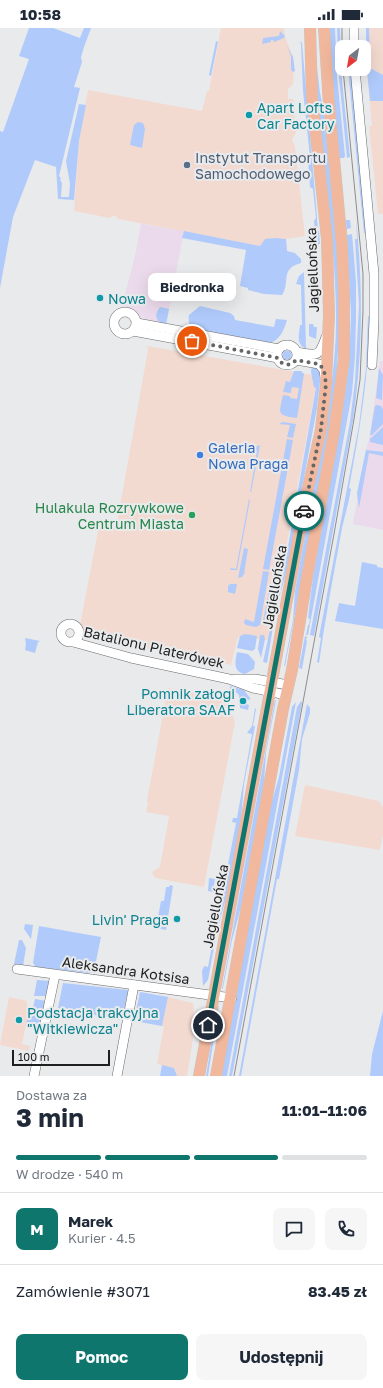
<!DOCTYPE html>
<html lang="pl">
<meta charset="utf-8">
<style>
body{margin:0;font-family:"Golos Text",sans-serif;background:#f6f6f7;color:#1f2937;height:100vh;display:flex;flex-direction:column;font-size:15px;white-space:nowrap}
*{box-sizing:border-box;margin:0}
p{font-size:13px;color:#747a83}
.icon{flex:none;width:22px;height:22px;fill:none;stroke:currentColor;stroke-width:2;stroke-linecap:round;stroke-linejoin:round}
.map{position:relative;height:1048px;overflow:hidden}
.details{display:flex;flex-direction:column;background:#fff;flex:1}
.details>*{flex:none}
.needle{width:26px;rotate:211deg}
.buttons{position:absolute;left:335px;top:12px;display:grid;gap:8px}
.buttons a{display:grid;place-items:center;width:36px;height:36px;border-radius:8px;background:#fff;box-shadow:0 4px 16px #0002;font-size:20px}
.scale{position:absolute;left:12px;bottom:10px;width:98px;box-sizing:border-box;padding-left:4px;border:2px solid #1e1f1f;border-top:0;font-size:11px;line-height:14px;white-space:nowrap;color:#1e1f1f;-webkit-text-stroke:3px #e9eaec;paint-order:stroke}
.pin{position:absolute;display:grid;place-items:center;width:34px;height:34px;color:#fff;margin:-17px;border:2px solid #fff;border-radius:50%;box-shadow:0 1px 4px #0007}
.courier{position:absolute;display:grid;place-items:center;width:40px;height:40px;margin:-20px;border:3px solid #0f766e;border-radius:50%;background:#fff;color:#222;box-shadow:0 1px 5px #0007}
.bubble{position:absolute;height:28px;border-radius:8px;background:#fff;box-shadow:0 4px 16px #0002;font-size:13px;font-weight:700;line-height:28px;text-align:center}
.head em{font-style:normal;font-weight:700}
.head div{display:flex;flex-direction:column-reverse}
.head{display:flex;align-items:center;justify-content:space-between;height:68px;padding:0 16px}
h1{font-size:26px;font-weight:700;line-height:30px}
.bar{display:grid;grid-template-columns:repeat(4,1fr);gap:6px 4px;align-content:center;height:48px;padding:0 16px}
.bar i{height:5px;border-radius:3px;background:#e0e1e3}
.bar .active{background:#0f766e}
.bar p{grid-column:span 4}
.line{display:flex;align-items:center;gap:10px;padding:0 16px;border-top:1px solid #e0e1e3}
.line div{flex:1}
.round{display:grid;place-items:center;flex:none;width:42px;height:42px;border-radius:8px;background:#f6f6f7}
.cta{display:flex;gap:8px;margin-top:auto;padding:8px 16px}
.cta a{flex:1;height:46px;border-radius:8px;background:#0f766e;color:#fff;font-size:16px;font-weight:700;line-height:46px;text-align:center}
.cta a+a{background:#f6f6f7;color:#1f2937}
.status{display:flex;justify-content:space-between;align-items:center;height:28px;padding:0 20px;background:#fff;direction:ltr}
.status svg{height:11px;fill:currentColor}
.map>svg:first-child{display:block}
</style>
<div class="status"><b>10:58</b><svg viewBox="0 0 49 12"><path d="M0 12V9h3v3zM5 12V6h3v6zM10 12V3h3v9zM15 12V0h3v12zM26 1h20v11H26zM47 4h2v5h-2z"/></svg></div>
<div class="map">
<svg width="383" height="1048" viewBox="0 0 383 1048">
<rect width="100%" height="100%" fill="#e9eaec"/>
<g fill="#f3dad1">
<path d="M221,0H284L285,9L293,29L294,42L293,56L288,61V71H293L296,105L292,111L295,119L305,208L286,211L287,223L118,191L115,187L110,190L74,183L79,113L88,62L202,83L207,63H209Z"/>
<path d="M366,0H383V186H378L369,98H372L366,32Z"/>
<path d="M147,318L318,348L269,612L238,609L231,637L219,634L83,609V606L80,597L99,498L116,500L148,322Z"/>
<path d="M168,660L226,670L235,694L204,859L155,850L152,844L160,839L169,788L146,784L148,775L147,772Z"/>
<path d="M305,757L379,773L383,779V807L380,822L295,808Z"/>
<path d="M9,969L27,973V978L29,979L28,988L22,1016L30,1018L29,1023L0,1017Z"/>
<path d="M168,969L193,975L194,981L192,994L195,998L187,1048H177L174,1040L157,1036L164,998H162Z"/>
</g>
<g fill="#ebdaeb">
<path d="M141,196L184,203L166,297L145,291L137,286L122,278L135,228Z"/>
<path d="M380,333H383V502L353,496L366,422L370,407Z"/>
</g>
<g fill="#afcafb">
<path d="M29,0H53L80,10L84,0H91L84,19L81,29L82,34L74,59L80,60L59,148L61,150L60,152L62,155L61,169H69L70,156L66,133L79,76L86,77L79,113L74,172L58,171L56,139L35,132L13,189L0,260V103L3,104L29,31L19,28Z"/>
<path d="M329,0H335L337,49L345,128L344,130H340L338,118L332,57Z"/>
<path d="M337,0H340L342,53L350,129L347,130L339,49Z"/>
<path d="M366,0H369L370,40L383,47V73H370L366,32Z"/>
<path d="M280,3L285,8L284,10L274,14L273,12H271V14L262,16L263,10L279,8Z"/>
<path d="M216,13L218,14L211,48L209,47Z"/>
<path d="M300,13L302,15L317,189L318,203H319L320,216L317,217L314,193L316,190L313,161L310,159L308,131L310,129L303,63L301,16Z"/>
<path d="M287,18L293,29L295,43L293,44L291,42V28Z"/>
<path d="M316,31L320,65L323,79C331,160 343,241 338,323C336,372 325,420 317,469C306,525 296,582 285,638H284L293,592L295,563C303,519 311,474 319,429C328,382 337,333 336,285C335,200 318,116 316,31Z"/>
<path d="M348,41H351L368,205H364Z"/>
<path d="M138,94L143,95L145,101L142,120L130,117L134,97Z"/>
<path d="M356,191C363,258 363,324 353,392L314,608L310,607L350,394L355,353L359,277L355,211H357Z"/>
<path d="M346,192H350L351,200L347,201V207L352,206L356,254V289L355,328L352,365L308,607H306L308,597L310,596L309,595L310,591L308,590L313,549L341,393L349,339L351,286Z"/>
<path d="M184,203L260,218L265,211L275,210L286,211L287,223L295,225L301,231V235C279,241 291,254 282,267L264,266L248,262V260L240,258L246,222L182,210Z"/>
<path d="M304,244L306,321C296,316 299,307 300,297H302L301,257L296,256L299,248Z"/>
<path d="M200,278L230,285L234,288L235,292L274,299L276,291L287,292C284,302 280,312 270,315L192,302C189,297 188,292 189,287Z"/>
<path d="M160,279L169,281L166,297C156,294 153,288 160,279Z"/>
<path d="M368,288L372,289V290L369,293C369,350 359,405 349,460L351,461C349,474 345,487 342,500C334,545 325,590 319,635L317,634L321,610L319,609L359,397L366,340Z"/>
<path d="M309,296H313L314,299H317L316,311L309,308Z"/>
<circle cx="287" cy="327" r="4.5"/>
<path d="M312,337H315L321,345L317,380L287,541L276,582L267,635L263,634L271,597L280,564L316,360L314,359L311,344Z"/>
<path d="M379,340L383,347L382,372L376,370Z"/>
<path d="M294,343H301L304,346L297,390C276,387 279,386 283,367L290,368V370L297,371L299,360L292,359L291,365L283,364L286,353L290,354Z"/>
<path d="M377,377L381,378L383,381V396L372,407H370L375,378Z"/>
<path d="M283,394L296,396L293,410L287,409L290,397L279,396Z"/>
<path d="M383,399V417L370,414V411Z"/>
<path d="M287,411L293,412L269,542L263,541Z"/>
<path d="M260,417L251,464H250L257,423L253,422L255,419Z"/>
<path d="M366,422L383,424V428L369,425L359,480L357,465Z"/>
<path d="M249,471L250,472L237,542H230L231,540L236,541Z"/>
<path d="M244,520L248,521L244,546L242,549L238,550Z"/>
<path d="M362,534L377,537V539L383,540V601L335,593L339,575L355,578Z"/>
<path d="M263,543L269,544L260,597L256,599L246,597L244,595L245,591L254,594Z"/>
<path d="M230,556H237L235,566L228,564V558Z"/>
<path d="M269,563L273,564L265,595L262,598Z"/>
<path d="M245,606L257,608L255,621L252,623L237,620L240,608Z"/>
<path d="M260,607H264L265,611L261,630L258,621Z"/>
<path d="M305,608L307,609L306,612L307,613L302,641L299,640Z"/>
<path d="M25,610L40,613L38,614L35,625L25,622L26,616Z"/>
<path d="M237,624L248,626L255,634L254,641L245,646C233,644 235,634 237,624Z"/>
<path d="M230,658L244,662L250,670V672L243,670L242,675L249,677L248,682L240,680L239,667L236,664L230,662Z"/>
<path d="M275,672L276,673L266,724L264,754L241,879L232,912L223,960L222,961Z"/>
<path d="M301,673L302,675L232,1048H229L297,679Z"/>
<path d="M296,674L227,1048H221L270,780L279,749L292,679Z"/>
<path d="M307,676L310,680V685L302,711L299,742L279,851H277L241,1048H239Z"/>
<path d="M255,680L256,681L253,698H255L244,756L241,791L226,870L217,903L208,952L203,958L202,943L204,938L208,939L217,891L212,888L214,883L218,884L221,865L216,864L218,851L225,852L236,795L232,794L233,790H237L252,706L247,705L252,698Z"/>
<path d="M209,850L215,851L213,864L208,863Z"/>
<path d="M170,857L173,858L166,902L156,900L161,873H164L166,859H169Z"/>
<path d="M25,896L33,897L31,911L24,901Z"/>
<path d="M39,898L101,909L94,943L90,945L36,939L33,935Z"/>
<path d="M19,912H22L26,920L23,938L14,936Z"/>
<path d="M37,952L50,953L47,968H34Z"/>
<path d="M63,955L128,962L122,992L58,980Z"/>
<path d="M140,964L168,969L162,998L134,993Z"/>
<path d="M35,971L46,973L40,1000L26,997L28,983L32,984Z"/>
<path d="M219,977L208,1048H206L217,981Z"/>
<path d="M383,983V1048H370L372,1026Z"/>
<path d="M162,1037L174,1040L177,1048H160Z"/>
</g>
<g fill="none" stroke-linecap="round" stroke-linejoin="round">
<defs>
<g id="minor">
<path d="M354,0V19"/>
<path d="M355,41L374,246V292L372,337"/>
<circle cx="125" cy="295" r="11"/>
<path d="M137,295L279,321"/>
<path d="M133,303L278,330"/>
<circle cx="287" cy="327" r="10"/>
<path d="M297,324C318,328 319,329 326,309"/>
<path d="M296,332L319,336L324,342L325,349"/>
<circle cx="70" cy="605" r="9"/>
<path d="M73,614L131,630L229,651L253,660L286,667"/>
<path d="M235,651H255L288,657"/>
<path d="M17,941L232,970"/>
<path d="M34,1048L55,947"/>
<path d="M117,1048L134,957"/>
</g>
<g id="major">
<path d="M199,1048L305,474L321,401L326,356L329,287L327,211L312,70L310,0"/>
<path d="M216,1048L283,681L292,642L307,549L334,404L344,331V266L342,217L329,76L324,0"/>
</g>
</defs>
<use href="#minor" stroke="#6a6b6c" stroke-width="10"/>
<use href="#major" stroke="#c4c5c5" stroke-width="12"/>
<use href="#minor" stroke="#fff" stroke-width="9"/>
<use href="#major" stroke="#f2b89e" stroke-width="11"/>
<g stroke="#8c8d8f" stroke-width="1">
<path d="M342,0V19"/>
<path d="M234,1048L334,506L354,391L360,352L363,283V246L343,41"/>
</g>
</g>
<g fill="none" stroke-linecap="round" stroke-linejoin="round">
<path stroke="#656667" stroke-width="4" stroke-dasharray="0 7.2" d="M192,313L278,330C282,338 290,339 296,332L319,336L324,342L326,356L321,401L304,483"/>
<path stroke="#0f766e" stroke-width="5" d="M208,997L304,483"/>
</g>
<g fill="#0f9aa8" stroke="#e9eaec" stroke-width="1.5">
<circle cx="249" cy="87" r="4"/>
<circle cx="100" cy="270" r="4"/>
<circle cx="243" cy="673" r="4"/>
<circle cx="177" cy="891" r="4"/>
<circle cx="19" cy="992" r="4"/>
</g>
<circle fill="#5c6f8a" stroke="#e9eaec" stroke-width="1.5" cx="187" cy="137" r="4"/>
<circle fill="#3f7fe0" stroke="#e9eaec" stroke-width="1.5" cx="200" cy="427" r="4"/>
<circle fill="#2e9e5b" stroke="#e9eaec" stroke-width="1.5" cx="192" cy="487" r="4"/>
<g text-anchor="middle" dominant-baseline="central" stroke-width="4" stroke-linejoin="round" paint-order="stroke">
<g font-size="14" fill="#0d838f" stroke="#e9eaec" text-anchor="start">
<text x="257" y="79">Apart Lofts<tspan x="257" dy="16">Car Factory</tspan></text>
<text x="108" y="270">Nowa</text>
<text x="235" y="665" text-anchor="end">Pomnik załogi<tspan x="235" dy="16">Liberatora SAAF</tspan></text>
<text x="169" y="891" text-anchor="end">Livin' Praga</text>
<text x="27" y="984">Podstacja trakcyjna<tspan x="27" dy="16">"Witkiewicza"</tspan></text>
</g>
<g font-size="14" fill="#4e5e75" stroke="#e9eaec" text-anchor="start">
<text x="195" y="129">Instytut Transportu<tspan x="195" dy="16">Samochodowego</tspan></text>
</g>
<g font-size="14" fill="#1e1f1f" stroke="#e9eaec">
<text transform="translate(312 242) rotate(-92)">Jagiellońska</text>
<text transform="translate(274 559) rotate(-80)">Jagiellońska</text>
<text transform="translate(154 619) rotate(13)">Batalionu Platerówek</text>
<text transform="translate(215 878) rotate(-79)">Jagiellońska</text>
<text transform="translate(126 942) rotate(8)">Aleksandra Kotsisa</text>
</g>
<g font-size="14" fill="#366cbe" stroke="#e9eaec" text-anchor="start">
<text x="208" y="419">Galeria<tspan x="208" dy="16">Nowa Praga</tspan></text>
</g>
<g font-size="14" fill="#27864d" stroke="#e9eaec" text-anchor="end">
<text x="184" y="479">Hulakula Rozrywkowe<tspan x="184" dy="16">Centrum Miasta</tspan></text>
</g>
</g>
</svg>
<div class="buttons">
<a><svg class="needle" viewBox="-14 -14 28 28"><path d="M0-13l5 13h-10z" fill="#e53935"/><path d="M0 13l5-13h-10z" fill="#747a83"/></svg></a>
</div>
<div class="scale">100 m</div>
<div class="pin" style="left:192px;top:313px;background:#ea580c"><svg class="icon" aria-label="bag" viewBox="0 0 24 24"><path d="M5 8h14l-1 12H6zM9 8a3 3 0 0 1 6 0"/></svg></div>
<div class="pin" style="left:208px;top:997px;background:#1f2937"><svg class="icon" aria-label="home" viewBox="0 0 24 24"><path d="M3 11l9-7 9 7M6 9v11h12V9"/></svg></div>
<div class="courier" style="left:304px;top:483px"><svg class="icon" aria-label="car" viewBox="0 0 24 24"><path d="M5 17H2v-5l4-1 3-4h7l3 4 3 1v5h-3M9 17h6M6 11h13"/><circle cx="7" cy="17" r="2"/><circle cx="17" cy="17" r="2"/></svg></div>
<div class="bubble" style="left:148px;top:245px;width:88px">Biedronka</div>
</div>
<section class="details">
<div class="head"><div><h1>3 min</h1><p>Dostawa za</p></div><em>11:01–11:06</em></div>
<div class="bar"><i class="active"></i><i class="active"></i><i class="active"></i><i></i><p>W drodze · 540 m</p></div>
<div class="line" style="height:72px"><b class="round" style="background:#0f766e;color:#fff">M</b><div><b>Marek</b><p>Kurier · 4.5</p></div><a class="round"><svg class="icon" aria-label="chat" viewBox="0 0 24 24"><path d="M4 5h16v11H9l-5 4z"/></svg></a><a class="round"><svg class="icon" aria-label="phone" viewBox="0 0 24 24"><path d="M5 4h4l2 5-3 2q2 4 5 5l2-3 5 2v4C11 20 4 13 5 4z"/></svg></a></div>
<div class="line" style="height:52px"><div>Zamówienie #3071</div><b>83.45 zł</b></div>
<div class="cta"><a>Pomoc</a><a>Udostępnij</a></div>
</section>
